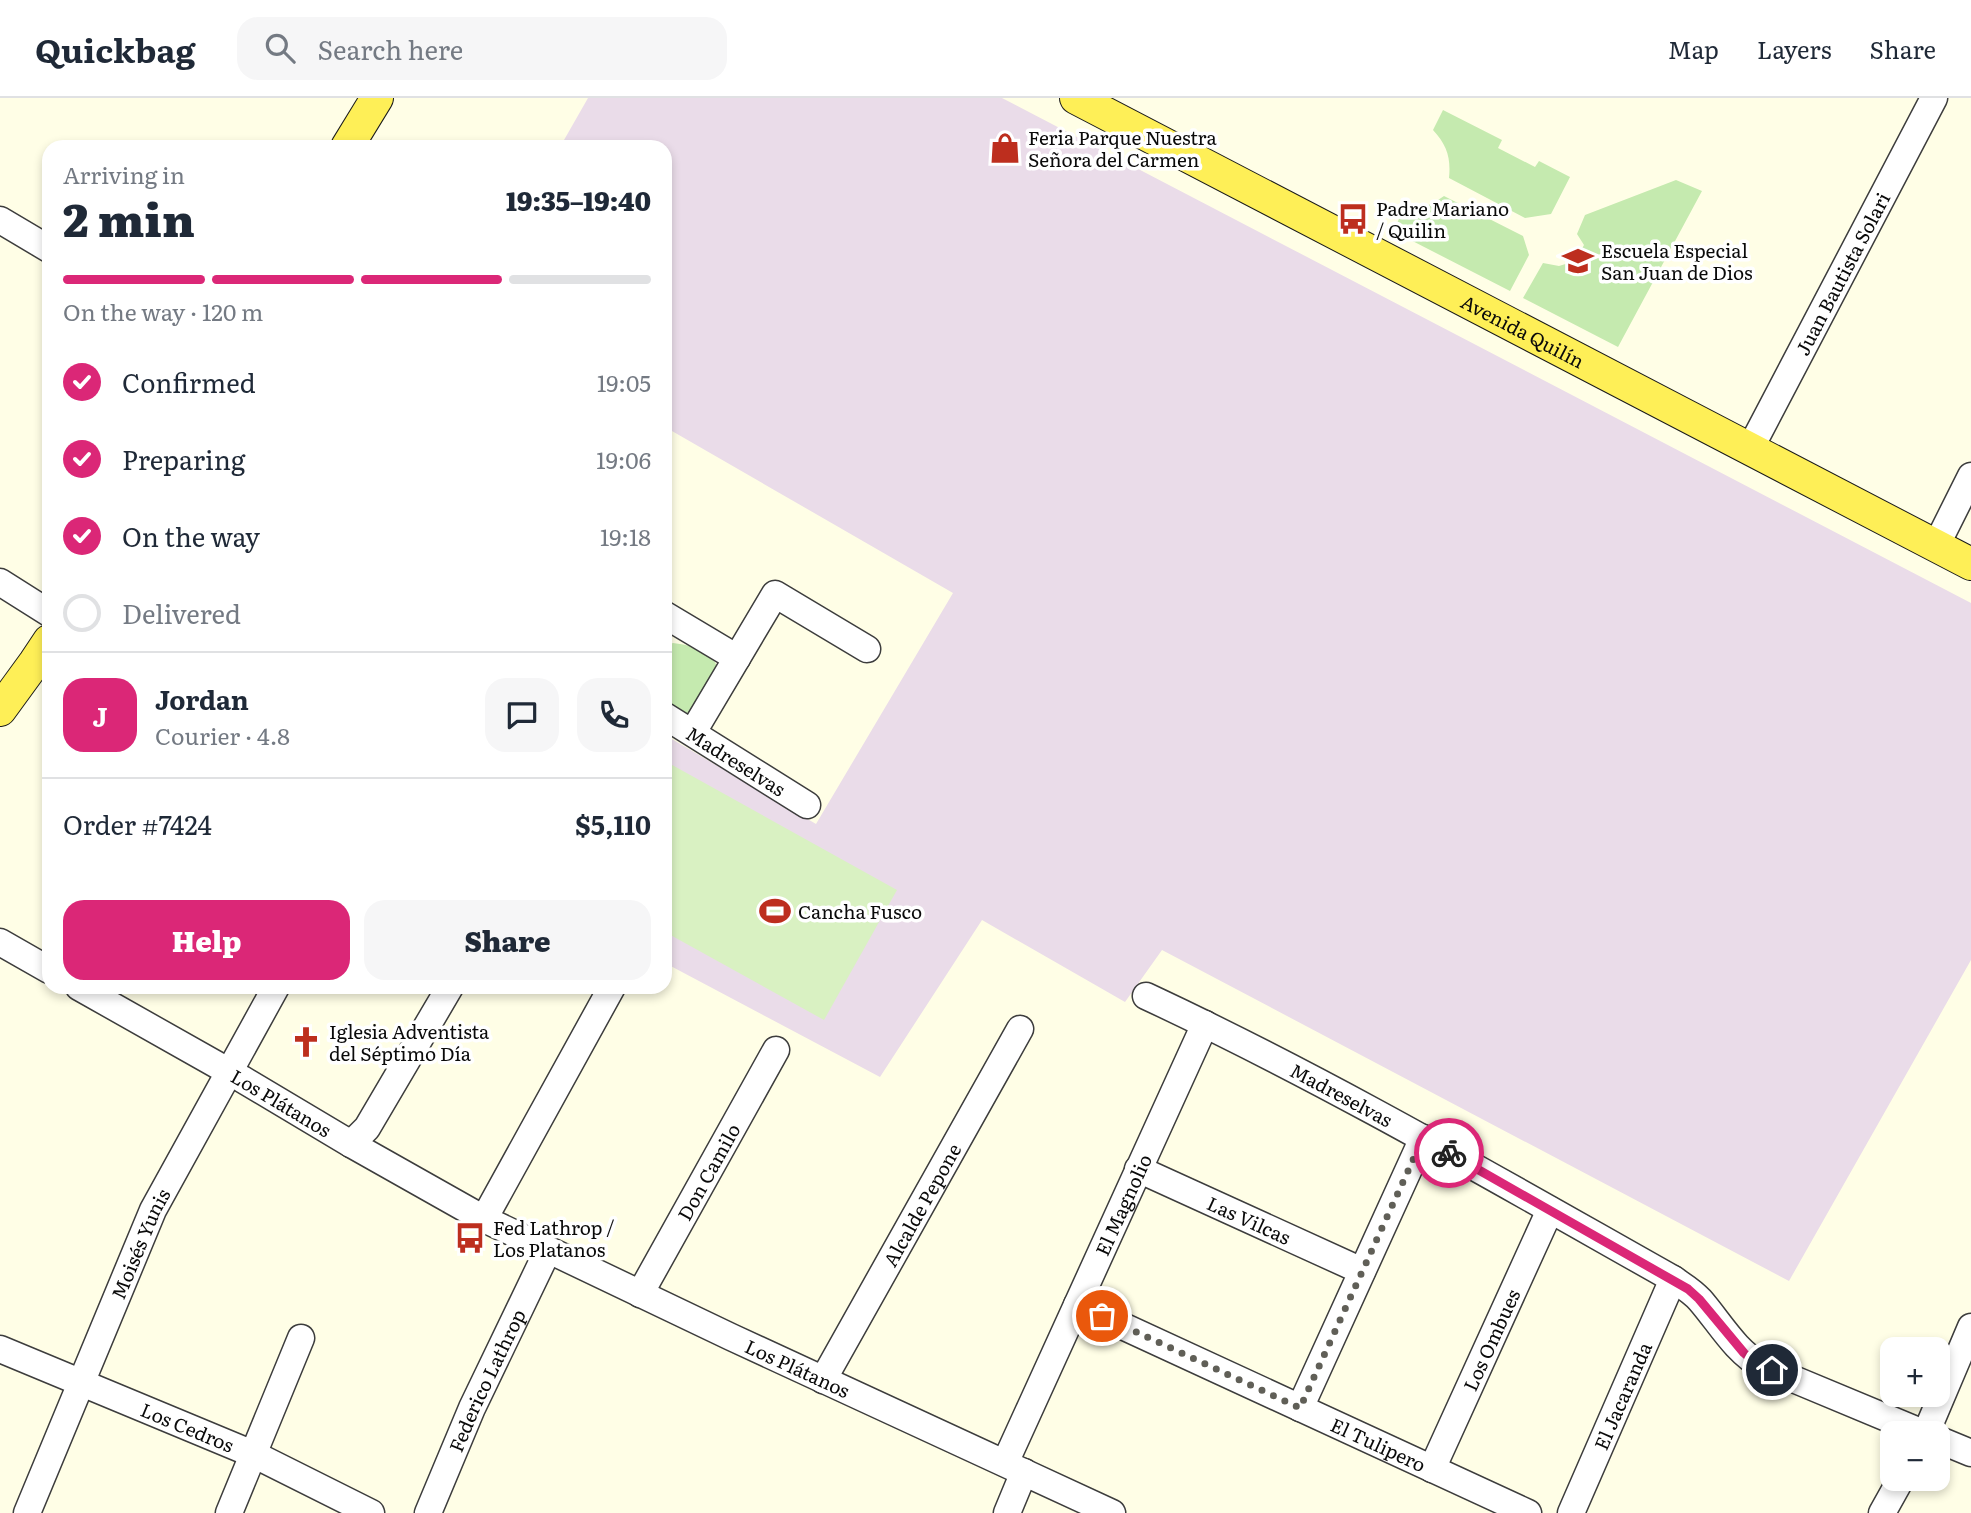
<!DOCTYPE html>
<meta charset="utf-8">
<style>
body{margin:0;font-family:Literata,serif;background:#f6f6f7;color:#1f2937;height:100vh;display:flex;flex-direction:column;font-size:26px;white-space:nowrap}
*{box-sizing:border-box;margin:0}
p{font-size:23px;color:#747a83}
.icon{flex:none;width:38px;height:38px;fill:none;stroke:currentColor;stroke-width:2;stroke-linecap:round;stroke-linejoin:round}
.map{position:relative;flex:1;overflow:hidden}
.details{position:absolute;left:42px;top:42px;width:630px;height:854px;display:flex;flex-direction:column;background:#fff;border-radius:21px;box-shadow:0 4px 10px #0003}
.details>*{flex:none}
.tools{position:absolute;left:1880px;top:1239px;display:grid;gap:14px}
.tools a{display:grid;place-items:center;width:70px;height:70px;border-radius:14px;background:#fff;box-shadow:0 4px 10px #0003;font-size:35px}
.pin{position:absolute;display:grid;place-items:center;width:60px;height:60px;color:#fff;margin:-30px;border:4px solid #fff;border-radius:50%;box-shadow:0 2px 7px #0007}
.courier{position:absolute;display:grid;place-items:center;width:70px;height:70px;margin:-35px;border:5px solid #db2777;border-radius:50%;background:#fff;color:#222;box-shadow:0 2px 9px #0007}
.headline em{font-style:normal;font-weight:800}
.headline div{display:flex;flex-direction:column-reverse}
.headline{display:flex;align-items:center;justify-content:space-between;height:119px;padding:0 21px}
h1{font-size:46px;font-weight:800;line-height:52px}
.bar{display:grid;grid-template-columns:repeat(4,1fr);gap:10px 7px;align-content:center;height:84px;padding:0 21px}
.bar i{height:9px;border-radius:5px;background:#e0e1e3}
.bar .current{background:#db2777}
.bar p{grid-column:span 4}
.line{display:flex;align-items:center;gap:18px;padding:0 21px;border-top:2px solid #e0e1e3}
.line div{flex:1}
.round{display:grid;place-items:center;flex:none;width:74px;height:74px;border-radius:21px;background:#f6f6f7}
ol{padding:0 21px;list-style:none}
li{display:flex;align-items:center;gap:21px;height:77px}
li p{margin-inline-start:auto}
li .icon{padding:7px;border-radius:50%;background:#db2777;color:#fff;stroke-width:4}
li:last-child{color:#747a83}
li i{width:38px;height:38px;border:4px solid #e0e1e3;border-radius:50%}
.primary-button{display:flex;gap:14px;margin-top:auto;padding:14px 21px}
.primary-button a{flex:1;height:80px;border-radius:21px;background:#db2777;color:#fff;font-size:28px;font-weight:800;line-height:80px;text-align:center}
.primary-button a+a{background:#f6f6f7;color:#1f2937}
header{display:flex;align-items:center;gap:42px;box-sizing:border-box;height:98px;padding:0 35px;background:#fff;border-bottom:2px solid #e0e1e3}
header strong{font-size:33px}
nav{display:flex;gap:38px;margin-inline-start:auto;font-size:24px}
.search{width:490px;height:63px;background:#f6f6f7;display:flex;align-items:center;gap:18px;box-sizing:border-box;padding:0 24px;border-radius:21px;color:#747a83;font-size:26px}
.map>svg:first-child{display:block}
</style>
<header>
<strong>Quickbag</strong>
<div class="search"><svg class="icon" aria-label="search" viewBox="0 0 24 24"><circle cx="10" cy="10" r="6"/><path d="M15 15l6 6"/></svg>Search here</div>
<nav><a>Map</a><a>Layers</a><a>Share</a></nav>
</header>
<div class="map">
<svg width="1971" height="1415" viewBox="0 0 1971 1415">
<rect width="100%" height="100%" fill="#fffee6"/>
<path fill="#eadce9" d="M588,0H1002L1971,505V862L1789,1183L1162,852L1125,904L982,822L880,979L665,865V637L816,726L953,495L665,329V49H560Z"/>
<g fill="#c5eaaf">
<path d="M1443,12L1502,42L1498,50L1535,69L1539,63L1570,79L1551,116L1525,120L1449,80C1451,60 1447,47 1433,32Z"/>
<path d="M1676,82L1702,93L1618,249L1523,200L1543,165L1559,168L1575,163L1584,147L1577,136L1585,117Z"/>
<path d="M1444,98L1523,138L1529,157L1510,193L1393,133L1403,113L1432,106Z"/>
<path d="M673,545C691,547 710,552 718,570L693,611L686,616L665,612V548Z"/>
</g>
<path fill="#d9f1c2" d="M665,663L897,792L824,922L665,834Z"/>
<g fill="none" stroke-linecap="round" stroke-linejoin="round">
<defs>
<g id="minor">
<path d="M0,122L49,151"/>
<path id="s1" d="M1750,351L1934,0"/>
<path d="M1936,448L1971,378"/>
<path d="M0,484L49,515"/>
<path d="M665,517L737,560"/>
<path id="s2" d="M665,618L807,707"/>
<path d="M693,634L775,496L867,551"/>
<path d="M0,844L49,872"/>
<path id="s3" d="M79,889L242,981L351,1046L484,1121L731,1239L1112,1415"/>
<path id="s4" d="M1146,898C1326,982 1499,1083 1673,1181C1683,1188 1692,1193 1700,1202C1720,1225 1735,1253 1762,1268L1923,1335"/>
<path d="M351,1046L367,1030L450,889"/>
<path id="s5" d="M1138,1071L1362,1173"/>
<path d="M484,1121L612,889"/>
<path id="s6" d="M640,1196L776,952"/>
<path id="s7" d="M1077,1207L1528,1415"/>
<path id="s8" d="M0,1251L253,1356L371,1415"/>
<path id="s9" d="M823,1282L1020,931"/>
<path d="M1300,1310L1423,1040"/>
<path d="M1926,1335L1971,1229"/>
<path d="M1937,1341L1971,1355"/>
<path id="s10" d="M1005,1365L1205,926"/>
<path id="s11" d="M1432,1371L1550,1112"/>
<path id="s12" d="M27,1415L153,1112L276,889"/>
<path d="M229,1415L301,1240"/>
<path id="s13" d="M428,1415L472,1310L548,1152"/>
<path d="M1007,1415L1024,1374"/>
<path id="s14" d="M1571,1415L1673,1181"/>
<path d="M1882,1415L1901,1381"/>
</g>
<g id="major">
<path id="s15" d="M1076,0L1971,466"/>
<path d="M347,49L377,0"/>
<path d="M0,612L35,564L49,543"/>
</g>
</defs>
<use href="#minor" stroke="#3d3d3d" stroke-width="29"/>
<use href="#major" stroke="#1b1b1b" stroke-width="34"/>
<use href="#minor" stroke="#fff" stroke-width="26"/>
<use href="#major" stroke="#feef57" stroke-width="32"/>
</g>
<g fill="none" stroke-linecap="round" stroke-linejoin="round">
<path stroke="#605f57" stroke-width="7" stroke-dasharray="0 12.6" d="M1102,1218L1300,1310L1423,1040L1449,1055"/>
<path stroke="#db2777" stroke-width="9" d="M1449,1055L1688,1191L1699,1201L1744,1255L1753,1263L1772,1272"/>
</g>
<defs>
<symbol id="shop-bare" viewBox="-9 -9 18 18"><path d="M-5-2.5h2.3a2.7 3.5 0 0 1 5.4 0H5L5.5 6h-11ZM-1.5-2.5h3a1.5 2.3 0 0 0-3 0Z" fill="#bd2e1e" stroke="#fff" stroke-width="2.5" paint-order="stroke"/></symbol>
<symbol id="bus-bare" viewBox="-9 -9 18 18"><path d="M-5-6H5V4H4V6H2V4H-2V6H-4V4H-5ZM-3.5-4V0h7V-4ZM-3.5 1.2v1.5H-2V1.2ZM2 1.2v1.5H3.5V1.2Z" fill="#bd2e1e" stroke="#fff" stroke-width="2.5" paint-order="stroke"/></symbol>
<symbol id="school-bare" viewBox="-9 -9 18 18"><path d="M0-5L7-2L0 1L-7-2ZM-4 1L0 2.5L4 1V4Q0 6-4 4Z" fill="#bd2e1e" stroke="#fff" stroke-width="2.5" paint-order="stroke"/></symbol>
<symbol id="stadium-bare" viewBox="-9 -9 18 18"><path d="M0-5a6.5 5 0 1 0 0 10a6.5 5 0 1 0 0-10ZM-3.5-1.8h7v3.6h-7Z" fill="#bd2e1e" stroke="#fff" stroke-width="2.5" paint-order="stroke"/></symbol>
<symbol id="church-bare" viewBox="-9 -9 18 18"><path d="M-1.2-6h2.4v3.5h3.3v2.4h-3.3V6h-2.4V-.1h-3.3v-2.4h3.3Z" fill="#bd2e1e" stroke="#fff" stroke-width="2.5" paint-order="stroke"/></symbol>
</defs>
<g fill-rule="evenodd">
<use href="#shop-bare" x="983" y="28" width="44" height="44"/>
<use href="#bus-bare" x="1331" y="99" width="44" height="44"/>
<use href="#school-bare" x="1556" y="141" width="44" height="44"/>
<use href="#stadium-bare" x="753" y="791" width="44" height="44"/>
<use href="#church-bare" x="284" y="922" width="44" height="44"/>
<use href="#bus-bare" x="448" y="1118" width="44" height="44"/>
</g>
<g text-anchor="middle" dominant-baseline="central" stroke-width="7" stroke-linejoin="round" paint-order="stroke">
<g font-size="19" fill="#0a0a0a" stroke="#fff" text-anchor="start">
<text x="1028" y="39">Feria Parque Nuestra<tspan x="1028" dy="22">Señora del Carmen</tspan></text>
<text x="1376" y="110">Padre Mariano<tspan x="1376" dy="22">/ Quilin</tspan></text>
<text x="1601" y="152">Escuela Especial<tspan x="1601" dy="22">San Juan de Dios</tspan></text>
<text x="798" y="813">Cancha Fusco</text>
<text x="329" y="933">Iglesia Adventista<tspan x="329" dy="22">del Séptimo Día</tspan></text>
<text x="493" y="1129">Fed Lathrop /<tspan x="493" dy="22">Los Platanos</tspan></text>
</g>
<g font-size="19" fill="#0a0a0a" stroke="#fff">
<text stroke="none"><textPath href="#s1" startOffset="198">Juan Bautista Solari</textPath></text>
<text stroke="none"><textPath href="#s15" startOffset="504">Avenida Quilín</textPath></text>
<text stroke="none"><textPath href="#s2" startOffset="84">Madreselvas</textPath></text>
<text stroke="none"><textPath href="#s4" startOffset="219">Madreselvas</textPath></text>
<text stroke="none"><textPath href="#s3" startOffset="233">Los Plátanos</textPath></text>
<text stroke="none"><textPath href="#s6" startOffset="140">Don Camilo</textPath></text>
<text stroke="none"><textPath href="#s9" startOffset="201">Alcalde Pepone</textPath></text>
<text stroke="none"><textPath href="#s10" startOffset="284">El Magnolio</textPath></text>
<text stroke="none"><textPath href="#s5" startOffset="122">Las Vilcas</textPath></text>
<text stroke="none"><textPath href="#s12" startOffset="292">Moisés Yunis</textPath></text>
<text stroke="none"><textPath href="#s11" startOffset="142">Los Ombues</textPath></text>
<text stroke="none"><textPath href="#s3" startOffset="814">Los Plátanos</textPath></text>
<text stroke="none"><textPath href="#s13" startOffset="145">Federico Lathrop</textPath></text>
<text stroke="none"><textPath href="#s14" startOffset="128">El Jacaranda</textPath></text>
<text stroke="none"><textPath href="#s8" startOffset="203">Los Cedros</textPath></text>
<text stroke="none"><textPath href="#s7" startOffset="332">El Tulipero</textPath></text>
</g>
</g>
</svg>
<div class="tools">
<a>+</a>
<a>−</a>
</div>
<div class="pin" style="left:1102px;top:1218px;background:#ea580c"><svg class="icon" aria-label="bag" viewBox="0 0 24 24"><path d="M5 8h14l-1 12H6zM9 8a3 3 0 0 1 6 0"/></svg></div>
<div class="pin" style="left:1772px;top:1272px;background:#1f2937"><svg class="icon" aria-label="home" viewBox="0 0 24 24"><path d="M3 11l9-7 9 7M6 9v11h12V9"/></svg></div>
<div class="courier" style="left:1449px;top:1055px"><svg class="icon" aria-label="bike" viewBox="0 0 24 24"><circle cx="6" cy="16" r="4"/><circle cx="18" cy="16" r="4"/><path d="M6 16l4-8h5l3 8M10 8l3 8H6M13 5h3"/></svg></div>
<section class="details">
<div class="headline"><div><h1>2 min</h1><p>Arriving in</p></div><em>19:35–19:40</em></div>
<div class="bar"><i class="current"></i><i class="current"></i><i class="current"></i><i></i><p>On the way · 120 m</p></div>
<ol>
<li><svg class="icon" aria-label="check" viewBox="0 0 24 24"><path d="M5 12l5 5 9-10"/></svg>Confirmed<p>19:05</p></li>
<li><svg class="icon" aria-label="check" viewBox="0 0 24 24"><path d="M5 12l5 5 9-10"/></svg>Preparing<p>19:06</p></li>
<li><svg class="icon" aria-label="check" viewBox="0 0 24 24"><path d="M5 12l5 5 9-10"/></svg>On the way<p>19:18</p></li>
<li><i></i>Delivered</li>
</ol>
<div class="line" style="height:126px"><b class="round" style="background:#db2777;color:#fff">J</b><div><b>Jordan</b><p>Courier · 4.8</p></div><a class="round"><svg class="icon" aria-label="chat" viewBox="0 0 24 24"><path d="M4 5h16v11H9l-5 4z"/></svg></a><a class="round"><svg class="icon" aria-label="phone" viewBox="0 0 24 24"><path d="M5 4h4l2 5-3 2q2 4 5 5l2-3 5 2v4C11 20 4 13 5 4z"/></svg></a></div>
<div class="line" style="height:91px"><div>Order #7424</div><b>$5,110</b></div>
<div class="primary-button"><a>Help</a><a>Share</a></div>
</section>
</div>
